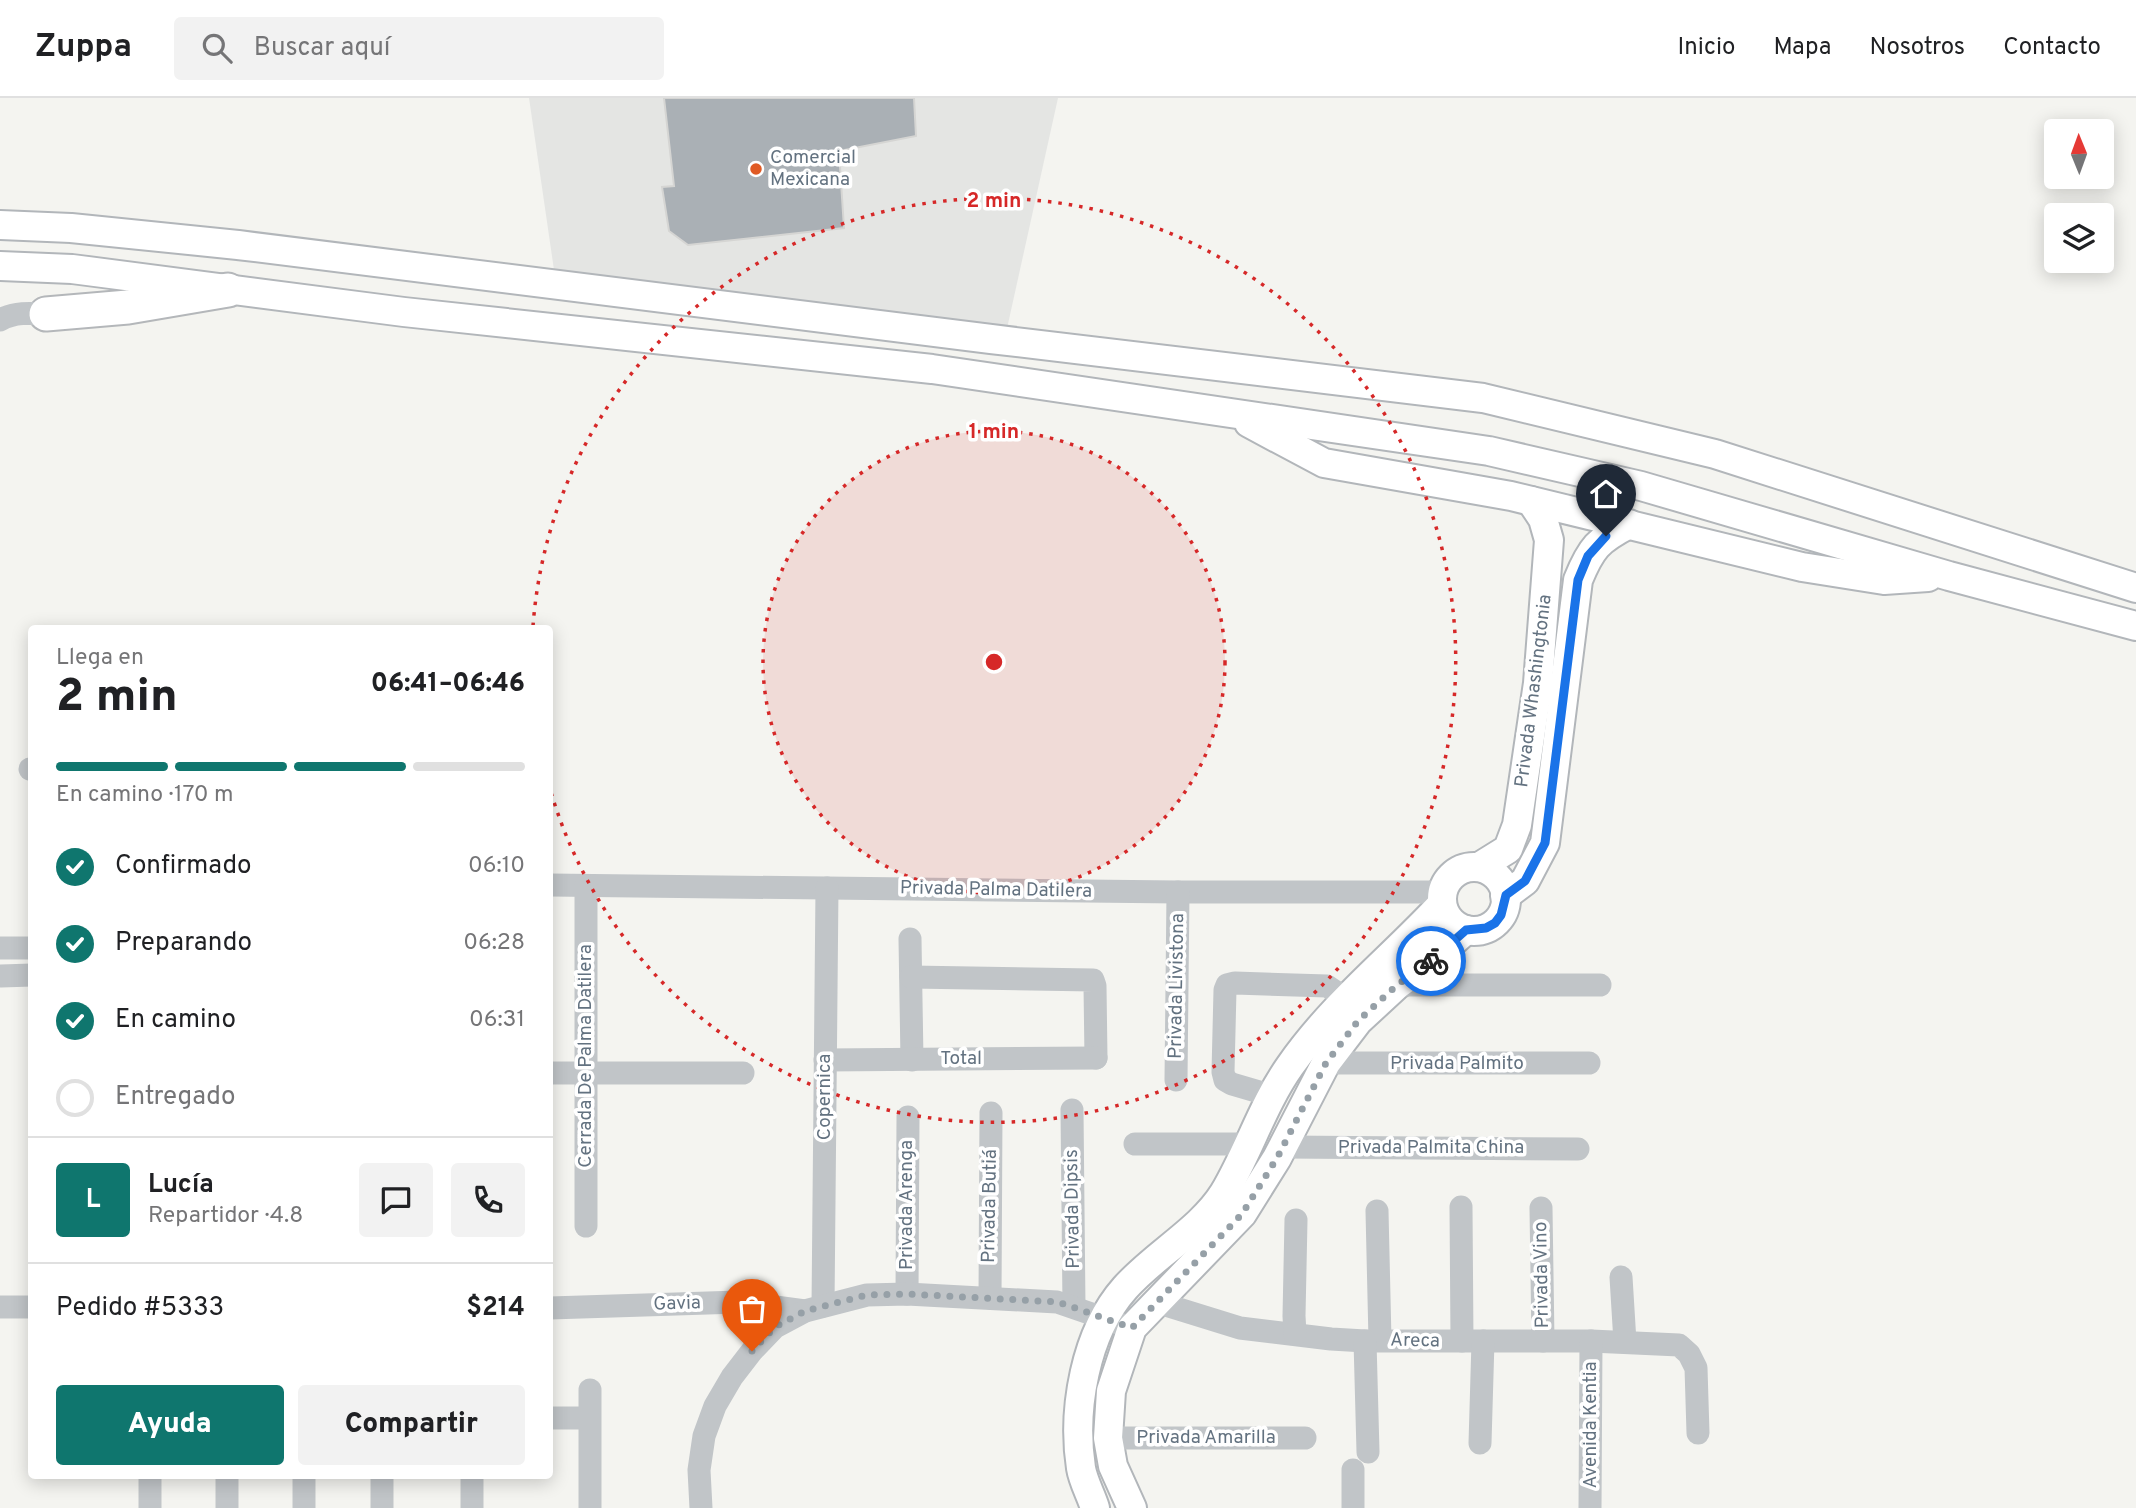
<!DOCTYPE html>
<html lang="es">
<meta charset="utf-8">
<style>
body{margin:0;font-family:Overpass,sans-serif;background:#f2f2f2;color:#202124;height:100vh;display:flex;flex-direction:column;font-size:26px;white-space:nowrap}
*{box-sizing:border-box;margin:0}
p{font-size:23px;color:#757577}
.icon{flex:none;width:38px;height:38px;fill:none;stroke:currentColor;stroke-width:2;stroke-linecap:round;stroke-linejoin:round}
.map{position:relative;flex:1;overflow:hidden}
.drawer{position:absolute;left:28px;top:527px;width:525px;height:854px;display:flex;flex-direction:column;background:#fff;border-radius:7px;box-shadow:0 4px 18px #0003}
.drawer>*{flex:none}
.needle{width:46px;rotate:359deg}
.controls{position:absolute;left:2044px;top:21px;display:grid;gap:14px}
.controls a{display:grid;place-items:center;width:70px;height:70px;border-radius:7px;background:#fff;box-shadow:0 4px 18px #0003;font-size:35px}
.pin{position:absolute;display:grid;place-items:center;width:60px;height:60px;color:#fff;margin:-72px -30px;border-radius:50% 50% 50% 0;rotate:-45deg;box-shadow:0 0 7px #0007}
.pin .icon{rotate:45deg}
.courier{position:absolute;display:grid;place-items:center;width:70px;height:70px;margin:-35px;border:5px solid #1a73e8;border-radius:50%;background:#fff;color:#222;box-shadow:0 2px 9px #0007}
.summary em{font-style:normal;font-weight:800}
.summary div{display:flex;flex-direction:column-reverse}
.summary{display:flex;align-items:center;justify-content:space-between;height:119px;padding:0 28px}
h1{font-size:46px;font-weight:800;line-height:52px}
.bar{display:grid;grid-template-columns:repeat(4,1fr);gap:10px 7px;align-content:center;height:84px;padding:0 28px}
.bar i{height:9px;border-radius:5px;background:#e0e0e0}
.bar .active{background:#0f766e}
.bar p{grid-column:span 4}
.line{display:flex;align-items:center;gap:18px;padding:0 28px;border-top:2px solid #e0e0e0}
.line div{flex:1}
.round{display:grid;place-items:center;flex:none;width:74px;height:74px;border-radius:7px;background:#f2f2f2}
ol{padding:0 28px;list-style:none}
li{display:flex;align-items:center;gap:21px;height:77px}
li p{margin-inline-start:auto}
li .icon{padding:7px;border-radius:50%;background:#0f766e;color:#fff;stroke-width:4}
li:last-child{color:#757577}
li i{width:38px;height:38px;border:4px solid #e0e0e0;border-radius:50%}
.cta{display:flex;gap:14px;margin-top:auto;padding:14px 28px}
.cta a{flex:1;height:80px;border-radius:7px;background:#0f766e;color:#fff;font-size:28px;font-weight:800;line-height:80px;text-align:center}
.cta a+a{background:#f2f2f2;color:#202124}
header{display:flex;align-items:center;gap:42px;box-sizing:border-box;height:98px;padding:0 35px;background:#fff;border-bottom:2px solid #e0e0e0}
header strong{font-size:33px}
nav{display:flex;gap:38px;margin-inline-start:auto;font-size:24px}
.search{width:490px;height:63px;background:#f2f2f2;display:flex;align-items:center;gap:18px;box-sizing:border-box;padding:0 24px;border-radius:7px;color:#757577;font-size:26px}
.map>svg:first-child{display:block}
</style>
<header>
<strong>Zuppa</strong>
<div class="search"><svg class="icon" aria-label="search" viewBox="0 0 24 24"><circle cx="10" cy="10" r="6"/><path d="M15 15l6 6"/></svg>Buscar aquí</div>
<nav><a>Inicio</a><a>Mapa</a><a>Nosotros</a><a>Contacto</a></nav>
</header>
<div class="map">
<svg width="2136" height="1410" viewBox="0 0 2136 1410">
<rect width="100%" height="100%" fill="#f4f4f0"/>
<path fill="#e4e5e3" d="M529,0H1058L1006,235L554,172Z"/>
<path fill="#aab0b5" stroke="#d5d5d3" stroke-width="2" d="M664,0H914L916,38L839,53L844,130L688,147L669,133L662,89L674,88Z"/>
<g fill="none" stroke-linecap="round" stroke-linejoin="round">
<defs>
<g id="major">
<path d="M0,127L71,130L238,147L991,241L1483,300L1715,356L2136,490"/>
<path d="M0,168L72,171L404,214L932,271L1489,353L1641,388L1949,478L2136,528"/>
<path d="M1249,325L1324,365L1511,398L1802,469L1884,482L1928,479"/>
<path d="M1479,769L1508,751L1517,727L1538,585L1549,442L1543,421L1531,403"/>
<circle cx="1474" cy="801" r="32"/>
<path d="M1505,798L1525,783L1545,745L1578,482C1591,450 1598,442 1629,426"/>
<path d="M1095,1410C1091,1397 1083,1383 1081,1370C1072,1312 1085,1235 1125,1190C1154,1157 1201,1132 1224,1095C1248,1055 1263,1006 1290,968C1334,905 1391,861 1442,806"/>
<path d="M1132,1410L1113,1368L1108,1340L1111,1293L1132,1230L1242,1116L1277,1060L1326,965L1358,923L1397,887L1433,861L1466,832"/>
</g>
<path id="highway" d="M46,216L128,209L228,192"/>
</defs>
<use href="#major" stroke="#b2b6ba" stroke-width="32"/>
<use href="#highway" stroke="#b4b7ba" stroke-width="37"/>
<g stroke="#c1c5c8" stroke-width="23">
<path d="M0,222C14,214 30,215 46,216"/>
<path d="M30,671H32"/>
<path d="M550,787L1178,794H1442"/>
<path d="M586,788V1128"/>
<path d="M910,841L912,962"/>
<path d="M0,850H32"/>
<path d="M1,878L32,877"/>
<path d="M911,879L1093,882L1095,888L1096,960"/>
<path d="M1397,887H1600"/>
<path d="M825,962L1096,960"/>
<path d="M1326,965H1589"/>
<path d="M550,975H743"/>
<path d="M1176,982L1178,794"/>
<path d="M1273,998L1232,986L1225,982L1223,974L1225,892L1227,887L1235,885L1327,888L1345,900"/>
<path d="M1072,1012L1074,1209"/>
<path d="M1135,1046H1249"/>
<path d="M1283,1049L1578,1051"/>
<path d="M1461,1109L1462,1243"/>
<path d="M1541,1110L1543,1243"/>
<path d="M1377,1113L1380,1242"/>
<path d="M1621,1179L1625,1244"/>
<path d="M907,1196L908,1019"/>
<path d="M990,1200L991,1015"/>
<path d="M1156,1204L1240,1230L1331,1241L1365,1243H1591L1679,1247L1689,1256L1696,1270L1698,1335"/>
<path d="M823,1208L827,790"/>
<path d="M0,1209H32"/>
<path d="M550,1210L739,1204L805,1213"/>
<path d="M1295,1236L1294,1218L1296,1122"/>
<path d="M1365,1243L1368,1354"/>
<path d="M550,1320H589"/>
<path d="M1108,1340H1305"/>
<path d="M1480,1345L1483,1243"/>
<path d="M1353,1372V1410"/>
<path d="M150,1377V1410"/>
<path d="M227,1377V1410"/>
<path d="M304,1377V1410"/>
<path d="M382,1410V1377"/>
<path d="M472,1410V1377"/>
<path d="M590,1410V1292"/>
<path d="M701,1410L699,1372L704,1338L715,1308L732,1279L752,1253L775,1229L805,1213L867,1197L907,1196L1057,1204L1118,1225"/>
<path d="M1590,1410L1591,1243"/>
</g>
<use href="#major" stroke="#fff" stroke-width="28"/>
<use href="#highway" stroke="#fff" stroke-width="33"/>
</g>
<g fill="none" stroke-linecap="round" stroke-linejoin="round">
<path stroke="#96a0a7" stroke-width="7" stroke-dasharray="0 12.6" d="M752,1253L775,1229L805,1213L867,1197L907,1196L1058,1204L1132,1230L1242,1116L1277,1060L1326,965L1358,923L1397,887L1431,863"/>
<path stroke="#1a73e8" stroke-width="9" d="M1431,863L1466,832L1486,830L1495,825L1501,817L1506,797L1525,783L1545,745L1578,482L1588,458L1606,438"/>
</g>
<circle cx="994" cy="564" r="231" fill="#d62828" fill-opacity=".12"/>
<g fill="none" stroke="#d62828" stroke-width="3.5" stroke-dasharray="3.5 7">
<circle cx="994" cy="564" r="231"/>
<path d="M533 528A462 462 0 1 1 550 691"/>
</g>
<circle fill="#e05a24" stroke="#fff" stroke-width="2.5" cx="756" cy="71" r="7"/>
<g text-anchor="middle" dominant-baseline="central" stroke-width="7" stroke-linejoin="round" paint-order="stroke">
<g font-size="19" fill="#637280" stroke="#fff" text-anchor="start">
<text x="770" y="60">Comercial<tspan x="770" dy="22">Mexicana</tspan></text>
</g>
<g font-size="19" fill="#637280" stroke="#fff">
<text transform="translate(1534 593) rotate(-83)">Privada Whashingtonia</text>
<text transform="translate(996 792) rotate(1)">Privada Palma Datilera</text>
<text transform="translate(1177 888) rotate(-89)">Privada Livistona</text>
<text transform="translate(586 958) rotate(-90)">Cerrada De Palma Datilera</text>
<text x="961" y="961">Total</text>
<text x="1457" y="966">Privada Palmito</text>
<text transform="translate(825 999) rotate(-90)">Copernica</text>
<text x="1431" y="1050">Privada Palmita China</text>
<text transform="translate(907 1107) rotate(-90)">Privada Arenga</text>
<text transform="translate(990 1108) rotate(-89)">Privada Butiá</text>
<text transform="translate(1073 1111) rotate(-91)">Privada Dipsis</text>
<text transform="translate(1542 1177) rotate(-91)">Privada Vino</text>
<text transform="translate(677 1206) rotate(-2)">Gavia</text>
<text transform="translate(1415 1243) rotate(1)">Areca</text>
<text transform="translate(1591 1327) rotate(-90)">Avenida Kentia</text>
<text x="1206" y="1340">Privada Amarilla</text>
</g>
</g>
<circle cx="994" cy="564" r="10" fill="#d62828" stroke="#fff" stroke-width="3.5"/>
<g font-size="21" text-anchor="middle" font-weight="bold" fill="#d62828" stroke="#fff" stroke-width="7" stroke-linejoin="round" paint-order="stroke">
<text x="994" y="109">2 min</text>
<text x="994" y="340">1 min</text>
</g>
</svg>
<div class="controls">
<a><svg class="needle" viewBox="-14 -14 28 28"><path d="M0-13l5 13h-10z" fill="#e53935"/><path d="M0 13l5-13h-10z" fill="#757577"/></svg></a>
<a><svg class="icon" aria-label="layers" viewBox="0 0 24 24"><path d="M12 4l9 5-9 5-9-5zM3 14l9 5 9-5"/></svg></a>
</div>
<div class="pin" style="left:752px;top:1253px;background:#ea580c"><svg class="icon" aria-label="bag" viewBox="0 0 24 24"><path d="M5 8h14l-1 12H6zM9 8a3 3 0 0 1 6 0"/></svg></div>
<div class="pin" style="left:1606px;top:438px;background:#1f2937"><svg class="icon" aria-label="home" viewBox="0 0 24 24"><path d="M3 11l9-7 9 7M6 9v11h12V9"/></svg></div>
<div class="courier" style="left:1431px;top:863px"><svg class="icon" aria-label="bike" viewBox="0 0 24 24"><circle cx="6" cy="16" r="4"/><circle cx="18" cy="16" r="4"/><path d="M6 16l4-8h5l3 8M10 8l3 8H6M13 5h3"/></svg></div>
<section class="drawer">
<div class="summary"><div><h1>2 min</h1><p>Llega en</p></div><em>06:41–06:46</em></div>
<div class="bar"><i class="active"></i><i class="active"></i><i class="active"></i><i></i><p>En camino · 170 m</p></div>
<ol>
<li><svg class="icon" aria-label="check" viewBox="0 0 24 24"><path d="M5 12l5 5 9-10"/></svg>Confirmado<p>06:10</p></li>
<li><svg class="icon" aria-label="check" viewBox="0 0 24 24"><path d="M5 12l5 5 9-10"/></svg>Preparando<p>06:28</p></li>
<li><svg class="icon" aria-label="check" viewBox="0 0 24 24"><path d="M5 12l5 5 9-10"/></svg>En camino<p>06:31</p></li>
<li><i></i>Entregado</li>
</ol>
<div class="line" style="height:126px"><b class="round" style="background:#0f766e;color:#fff">L</b><div><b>Lucía</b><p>Repartidor · 4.8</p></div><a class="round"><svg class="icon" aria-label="chat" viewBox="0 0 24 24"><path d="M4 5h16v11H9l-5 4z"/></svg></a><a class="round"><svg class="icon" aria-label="phone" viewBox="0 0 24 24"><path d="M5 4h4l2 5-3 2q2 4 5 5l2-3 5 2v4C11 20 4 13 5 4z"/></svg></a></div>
<div class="line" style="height:91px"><div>Pedido #5333</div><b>$214</b></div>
<div class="cta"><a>Ayuda</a><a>Compartir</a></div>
</section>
</div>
